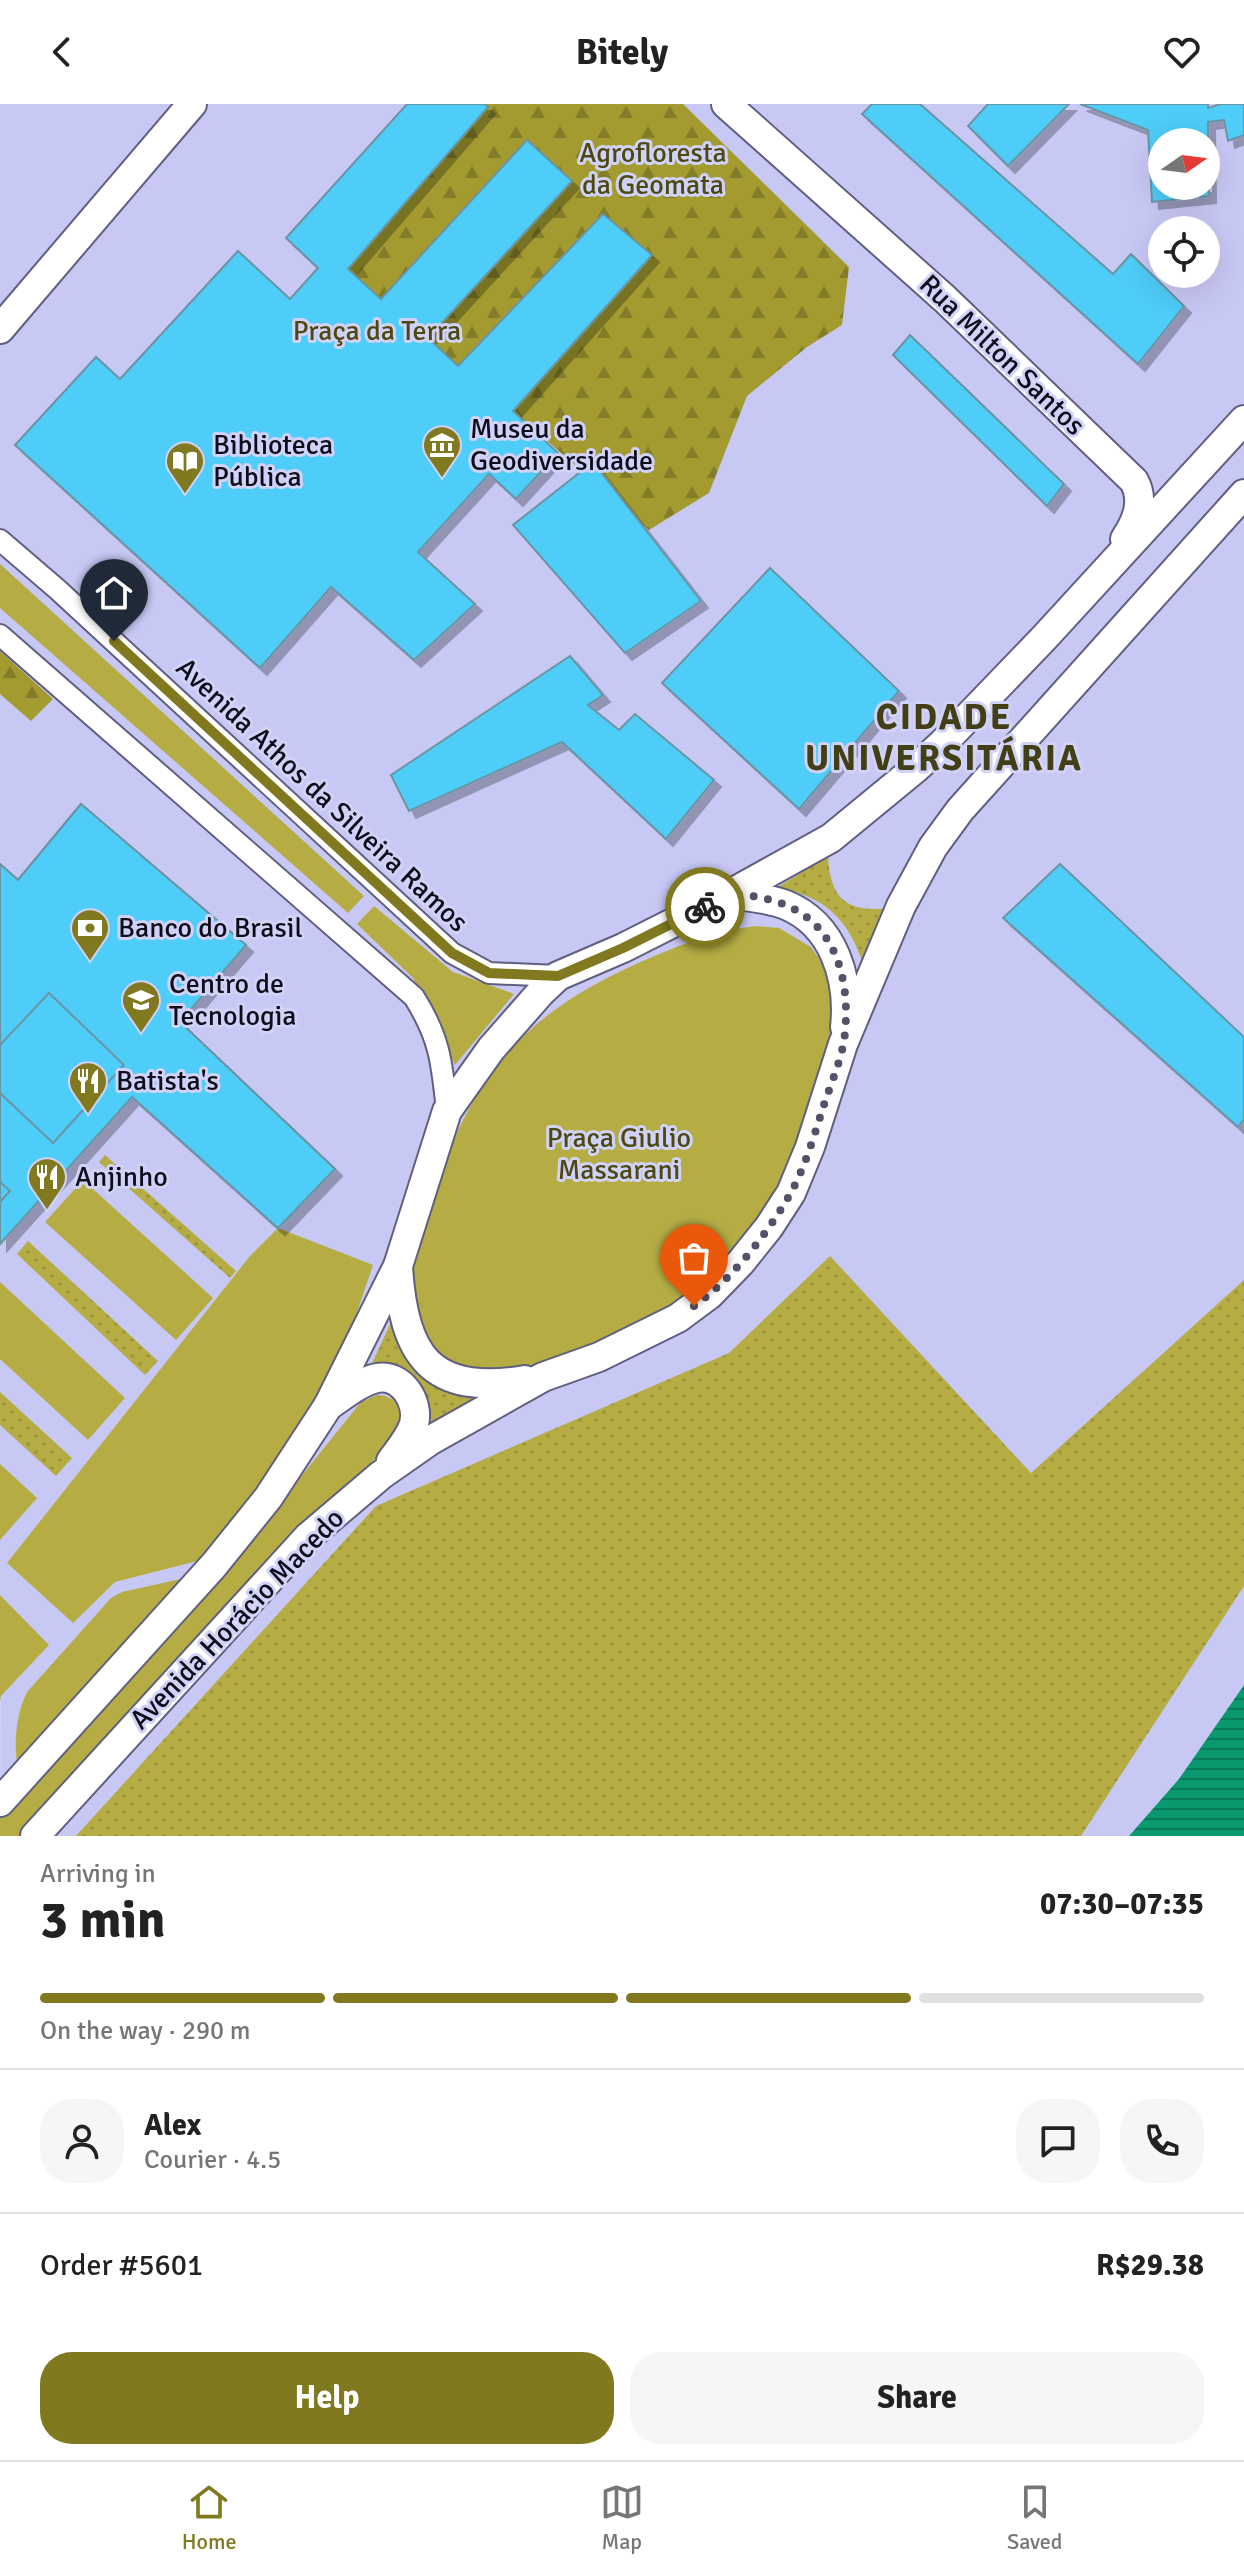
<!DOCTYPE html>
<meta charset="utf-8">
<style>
body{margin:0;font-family:Signika,sans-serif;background:#f6f6f6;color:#222;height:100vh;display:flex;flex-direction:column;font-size:30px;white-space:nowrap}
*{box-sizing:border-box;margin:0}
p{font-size:26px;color:#767676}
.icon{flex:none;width:44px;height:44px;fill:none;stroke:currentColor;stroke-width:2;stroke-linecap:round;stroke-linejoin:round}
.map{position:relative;height:1732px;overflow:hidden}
.drawer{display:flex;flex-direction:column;background:#fff;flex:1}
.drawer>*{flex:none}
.needle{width:52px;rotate:76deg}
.fabs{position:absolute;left:1148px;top:24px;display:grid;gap:16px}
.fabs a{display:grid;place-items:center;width:72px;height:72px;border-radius:50%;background:#fff;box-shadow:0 8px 32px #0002;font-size:40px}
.pin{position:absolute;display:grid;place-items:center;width:68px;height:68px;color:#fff;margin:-82px -34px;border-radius:50% 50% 50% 0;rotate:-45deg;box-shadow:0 0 8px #0007}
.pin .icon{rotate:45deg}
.courier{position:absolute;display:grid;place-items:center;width:80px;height:80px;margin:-40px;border:6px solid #80791f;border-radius:50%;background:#fff;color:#222;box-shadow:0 2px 10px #0007}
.headline em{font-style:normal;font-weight:700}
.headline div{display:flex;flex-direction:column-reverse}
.headline{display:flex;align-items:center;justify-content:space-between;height:136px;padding:0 40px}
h1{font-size:52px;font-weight:700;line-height:60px}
.bar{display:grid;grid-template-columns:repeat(4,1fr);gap:12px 8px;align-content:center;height:96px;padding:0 40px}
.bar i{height:10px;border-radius:6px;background:#e0e0e0}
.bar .on{background:#80791f}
.bar p{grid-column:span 4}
.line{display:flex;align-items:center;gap:20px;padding:0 40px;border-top:2px solid #e0e0e0}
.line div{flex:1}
.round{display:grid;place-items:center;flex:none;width:84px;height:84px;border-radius:32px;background:#f6f6f6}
.primary-button{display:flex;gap:16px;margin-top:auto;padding:16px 40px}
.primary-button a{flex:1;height:92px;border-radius:32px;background:#80791f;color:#fff;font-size:32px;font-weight:700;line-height:92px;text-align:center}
.primary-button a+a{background:#f6f6f6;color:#222}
header{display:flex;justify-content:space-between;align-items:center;height:104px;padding:0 40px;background:#fff;font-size:36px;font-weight:700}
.dock{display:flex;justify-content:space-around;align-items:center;height:112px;border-top:2px solid #e0e0e0;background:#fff;font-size:22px;color:#767676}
.dock a{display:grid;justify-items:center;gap:4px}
.dock .on{color:#80791f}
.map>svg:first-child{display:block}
</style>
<header><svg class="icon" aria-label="back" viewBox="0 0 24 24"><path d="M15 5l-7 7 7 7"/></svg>Bitely<svg class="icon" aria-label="heart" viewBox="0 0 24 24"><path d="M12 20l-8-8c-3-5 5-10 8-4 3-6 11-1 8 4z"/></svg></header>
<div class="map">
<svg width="1244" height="1732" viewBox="0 0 1244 1732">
<defs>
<pattern id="grass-dots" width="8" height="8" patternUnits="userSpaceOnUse" patternTransform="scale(2)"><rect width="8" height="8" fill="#b5ad44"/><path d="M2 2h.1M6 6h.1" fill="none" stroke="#9a943b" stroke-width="1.8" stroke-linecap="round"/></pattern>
<pattern id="forest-firs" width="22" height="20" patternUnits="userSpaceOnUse" patternTransform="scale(2)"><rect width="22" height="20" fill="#a39b30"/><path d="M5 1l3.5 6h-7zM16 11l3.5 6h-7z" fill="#837d28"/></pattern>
<pattern id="water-rules" width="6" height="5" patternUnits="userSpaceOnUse" patternTransform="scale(2)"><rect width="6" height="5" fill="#0a986e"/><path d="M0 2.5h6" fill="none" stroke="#097a5a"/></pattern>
<filter id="shadow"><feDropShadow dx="7" dy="7" stdDeviation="0" flood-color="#0004"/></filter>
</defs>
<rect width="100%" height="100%" fill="#d1d2f8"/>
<path fill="#c8c8f5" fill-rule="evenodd" d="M0,0H1244V1580L1179,1675L1129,1732H0L1,1592L49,1541L0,1491ZM1162,38H1206V82H1162ZM1162,126H1206V170H1162Z"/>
<g fill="url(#grass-dots)">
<path d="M828,752C830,795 847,809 889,804L863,859C847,813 825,794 778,783Z"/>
<path d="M105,1051L236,1167L230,1174L99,1058Z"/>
<path d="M28,1137L158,1257L145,1271L17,1150Z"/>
<path d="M830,1152L1031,1369L1244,1176V1482L1081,1732H76L376,1402L729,1249Z"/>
<path d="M393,1214L478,1292L425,1326L428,1311L367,1270Z"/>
<path d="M0,1288L72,1354L56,1372L0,1321Z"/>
</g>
<g fill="url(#forest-firs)">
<path d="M485,0H683L849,163L842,221L807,243L747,292L709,389L649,426L513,307L651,150L602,110L458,262L428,234L572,77L528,36L381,195L348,165L488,3Z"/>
<path d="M0,547L53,595L31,617L0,590Z"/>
</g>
<g fill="#b5ad44">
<path d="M0,460L364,792L348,809L0,504Z"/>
<path d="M374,802L453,868L514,890L455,961L413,874L357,820Z"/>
<path d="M755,822L779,824L811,843L822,859L830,878L833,904L830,941L800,1034L782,1077L757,1117L711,1171L680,1196L636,1222L542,1262L480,1273L436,1256C428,1236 416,1215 411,1194C405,1169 422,1125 430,1100C471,972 521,910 645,856C682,840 715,827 755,822Z"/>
<path d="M83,1076L213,1194L176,1236L45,1118Z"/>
<path d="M278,1124L373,1161L341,1256L310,1311L209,1454L115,1478L73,1519L7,1459L250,1152Z"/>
<path d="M0,1178L125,1294L88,1336L0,1255Z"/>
<path d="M377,1291C402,1292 404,1312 398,1332L286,1443L22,1732H0V1711L262,1421L361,1298Z"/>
<path d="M0,1360L37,1394L0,1436Z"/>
<path d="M194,1472L19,1670C13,1643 15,1613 27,1588L111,1494L122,1488Z"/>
<path d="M0,1491L49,1541L1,1592L0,1598Z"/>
</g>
<path fill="url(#water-rules)" d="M1244,1581V1732H1129L1179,1675Z"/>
<g fill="#4fcdf9" stroke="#6a94a4" stroke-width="2" fill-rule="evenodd" filter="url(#shadow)">
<path d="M407,0H485L488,3L348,165L381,195L527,36L572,77L428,234L458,262L603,110L652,151L513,307L558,349L516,395L489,370L418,448L475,500L414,556L331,483L260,564L15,341L96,253L120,275L238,147L290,195L318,164L286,134Z"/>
<path d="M872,0H920L1113,170L1131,150L1184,202L1138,260L862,10Z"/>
<path d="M988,0H1069L1008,62L968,22Z"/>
<path d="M1080,0H1208V4L1221,0H1244V31L1228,37L1224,16L1208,18L1209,92L1152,98L1148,26ZM1162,38H1206V82H1162Z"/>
<path d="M910,231L1064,380L1047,402L893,251Z"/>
<path d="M593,358L701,497L625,549L513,421Z"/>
<path d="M770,464L899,587L799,705L662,579Z"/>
<path d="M570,552L603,591L588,601L619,626L635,610L714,676L666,735L562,638L409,707L391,671Z"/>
<path d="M81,700L246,841L180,918L335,1065L278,1124L132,993L0,1140V760L18,776Z"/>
<path d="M81,700L246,841L180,918L335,1065L278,1124L132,993L0,1140V1098L10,1087L0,1078V989L53,1039L124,961L49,889L0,941V760L18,776Z"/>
<path d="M1060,760L1244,933V1015L1238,1023L1003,814Z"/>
</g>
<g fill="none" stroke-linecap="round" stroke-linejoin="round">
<defs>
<g id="street">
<path d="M0,436L57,485L452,849L489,869L558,872"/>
<path d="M0,531L414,893C440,934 442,959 447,1007"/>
</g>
<g id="secondary">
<path d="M726,0L945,195L1134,377C1145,397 1137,417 1125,435"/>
<path d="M0,225L192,0"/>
<path d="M730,790C749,793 769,794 786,801C834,821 850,875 845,923"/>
<path d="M398,1162C403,1251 430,1292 525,1276"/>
<path d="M328,1302C343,1292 359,1278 377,1274C401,1269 420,1298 414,1320C410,1333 399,1346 391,1357"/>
<path d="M0,1698L214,1461L268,1394L328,1302L398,1162L447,1007L491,945L541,888L558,872L623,844L730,790L831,734L915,665L943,639L1044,534L1244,316"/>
<path d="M35,1732L308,1433L381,1371L431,1336L543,1273L599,1253L678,1214L709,1191L741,1158L769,1123L791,1089L810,1043L843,940L901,802L933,743L960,706L1244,390"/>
</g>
</defs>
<use href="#street" stroke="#605f80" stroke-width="24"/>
<use href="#secondary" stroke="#605f80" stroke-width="32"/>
<use href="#street" stroke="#fff" stroke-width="20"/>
<use href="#secondary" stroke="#fff" stroke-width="28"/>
</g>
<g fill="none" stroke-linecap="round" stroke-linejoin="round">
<path stroke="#525268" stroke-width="8" stroke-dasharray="0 14.4" d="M694,1202C733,1174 765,1133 789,1092C804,1066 813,1035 822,1007C829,984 840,960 844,937C851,887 841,828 792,804C776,796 751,790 733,791C724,791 713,799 705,803"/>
<path stroke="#80791f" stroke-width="10" d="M114,537L452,849L489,869L558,872L623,844L705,803"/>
</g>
<defs>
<symbol id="museum-pin" viewBox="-11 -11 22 30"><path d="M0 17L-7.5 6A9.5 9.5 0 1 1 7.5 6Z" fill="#80791f" stroke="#d1d2f8"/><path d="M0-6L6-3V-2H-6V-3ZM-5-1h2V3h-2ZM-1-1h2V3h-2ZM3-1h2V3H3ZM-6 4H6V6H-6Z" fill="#fff"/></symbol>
<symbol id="library-pin" viewBox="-11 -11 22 30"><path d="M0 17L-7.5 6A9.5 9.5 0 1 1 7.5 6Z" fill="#80791f" stroke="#d1d2f8"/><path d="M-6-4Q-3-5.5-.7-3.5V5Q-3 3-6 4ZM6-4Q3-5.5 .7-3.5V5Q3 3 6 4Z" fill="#fff"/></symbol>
<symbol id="bank-pin" viewBox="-11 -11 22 30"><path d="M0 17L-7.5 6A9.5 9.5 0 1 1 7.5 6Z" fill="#80791f" stroke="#d1d2f8"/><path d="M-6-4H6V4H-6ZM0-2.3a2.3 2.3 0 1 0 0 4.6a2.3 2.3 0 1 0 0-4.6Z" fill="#fff"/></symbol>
<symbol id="university-pin" viewBox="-11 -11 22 30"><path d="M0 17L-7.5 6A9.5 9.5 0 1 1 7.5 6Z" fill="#80791f" stroke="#d1d2f8"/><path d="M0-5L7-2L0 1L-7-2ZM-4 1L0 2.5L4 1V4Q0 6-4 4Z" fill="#fff"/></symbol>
<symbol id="restaurant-pin" viewBox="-11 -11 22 30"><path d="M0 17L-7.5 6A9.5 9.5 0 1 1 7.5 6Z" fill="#80791f" stroke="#d1d2f8"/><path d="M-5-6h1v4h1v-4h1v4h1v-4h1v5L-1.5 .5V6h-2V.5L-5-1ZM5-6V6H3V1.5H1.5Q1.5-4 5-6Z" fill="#fff"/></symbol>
</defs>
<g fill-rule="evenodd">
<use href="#museum-pin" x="420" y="319" width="44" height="60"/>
<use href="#library-pin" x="163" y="335" width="44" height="60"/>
<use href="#bank-pin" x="68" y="802" width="44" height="60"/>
<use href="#university-pin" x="119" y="874" width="44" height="60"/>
<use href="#restaurant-pin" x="66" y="955" width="44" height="60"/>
<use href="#restaurant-pin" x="25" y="1051" width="44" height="60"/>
</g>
<g text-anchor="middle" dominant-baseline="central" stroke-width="6" stroke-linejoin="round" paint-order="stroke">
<g font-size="28" fill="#4d4810" stroke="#d1d2f8">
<text x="653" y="49">Agrofloresta<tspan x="653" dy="32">da Geomata</tspan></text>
<text x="377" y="227">Praça da Terra</text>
<text x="619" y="1034">Praça Giulio<tspan x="619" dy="32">Massarani</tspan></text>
</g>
<g font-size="28" fill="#0e0d1a" stroke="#d1d2f8">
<text transform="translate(1002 251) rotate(44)">Rua Milton Santos</text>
<text transform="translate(322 691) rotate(43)">Avenida Athos da Silveira Ramos</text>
<text transform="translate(237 1515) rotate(-46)">Avenida Horácio Macedo</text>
</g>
<g font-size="28" fill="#0e0d1a" stroke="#d1d2f8" text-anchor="start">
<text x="470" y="325">Museu da<tspan x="470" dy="32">Geodiversidade</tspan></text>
<text x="213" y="341">Biblioteca<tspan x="213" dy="32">Pública</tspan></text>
<text x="118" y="824">Banco do Brasil</text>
<text x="169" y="880">Centro de<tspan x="169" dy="32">Tecnologia</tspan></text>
<text x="116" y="977">Batista's</text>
<text x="75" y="1073">Anjinho</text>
</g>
<g font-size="36" font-weight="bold" letter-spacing="2" fill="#423e15" stroke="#d1d2f8">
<text x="944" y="613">CIDADE<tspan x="944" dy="41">UNIVERSITÁRIA</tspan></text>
</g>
</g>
</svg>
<div class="fabs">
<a><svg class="needle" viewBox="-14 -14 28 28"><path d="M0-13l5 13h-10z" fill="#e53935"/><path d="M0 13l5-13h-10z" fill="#767676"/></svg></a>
<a><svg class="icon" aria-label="locate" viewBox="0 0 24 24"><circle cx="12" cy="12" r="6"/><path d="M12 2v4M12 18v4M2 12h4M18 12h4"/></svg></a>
</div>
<div class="pin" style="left:694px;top:1202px;background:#ea580c"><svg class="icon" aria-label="bag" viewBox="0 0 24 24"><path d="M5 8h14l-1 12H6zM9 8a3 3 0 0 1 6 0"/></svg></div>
<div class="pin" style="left:114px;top:537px;background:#1f2937"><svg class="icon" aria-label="home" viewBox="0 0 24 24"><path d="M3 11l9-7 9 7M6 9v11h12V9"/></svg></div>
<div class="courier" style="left:705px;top:803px"><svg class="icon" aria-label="bike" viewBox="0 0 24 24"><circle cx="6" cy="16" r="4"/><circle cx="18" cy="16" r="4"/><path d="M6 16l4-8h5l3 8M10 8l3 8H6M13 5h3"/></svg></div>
</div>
<section class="drawer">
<div class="headline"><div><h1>3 min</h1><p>Arriving in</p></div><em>07:30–07:35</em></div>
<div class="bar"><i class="on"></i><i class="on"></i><i class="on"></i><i></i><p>On the way · 290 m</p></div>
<div class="line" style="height:144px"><a class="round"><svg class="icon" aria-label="person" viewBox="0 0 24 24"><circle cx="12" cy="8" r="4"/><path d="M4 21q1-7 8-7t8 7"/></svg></a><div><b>Alex</b><p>Courier · 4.5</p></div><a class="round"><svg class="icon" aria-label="chat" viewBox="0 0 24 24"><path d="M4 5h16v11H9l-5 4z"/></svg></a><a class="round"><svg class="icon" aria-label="phone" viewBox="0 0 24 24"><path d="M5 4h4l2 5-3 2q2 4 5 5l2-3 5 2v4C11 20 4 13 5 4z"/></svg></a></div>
<div class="line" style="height:104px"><div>Order #5601</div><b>R$29.38</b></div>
<div class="primary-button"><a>Help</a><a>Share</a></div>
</section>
<nav class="dock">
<a class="on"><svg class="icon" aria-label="home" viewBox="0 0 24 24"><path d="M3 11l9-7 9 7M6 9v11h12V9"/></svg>Home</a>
<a><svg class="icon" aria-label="map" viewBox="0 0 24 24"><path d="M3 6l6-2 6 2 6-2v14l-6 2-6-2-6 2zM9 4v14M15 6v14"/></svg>Map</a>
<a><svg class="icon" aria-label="saved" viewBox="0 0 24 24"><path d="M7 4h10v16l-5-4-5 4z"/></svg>Saved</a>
</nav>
